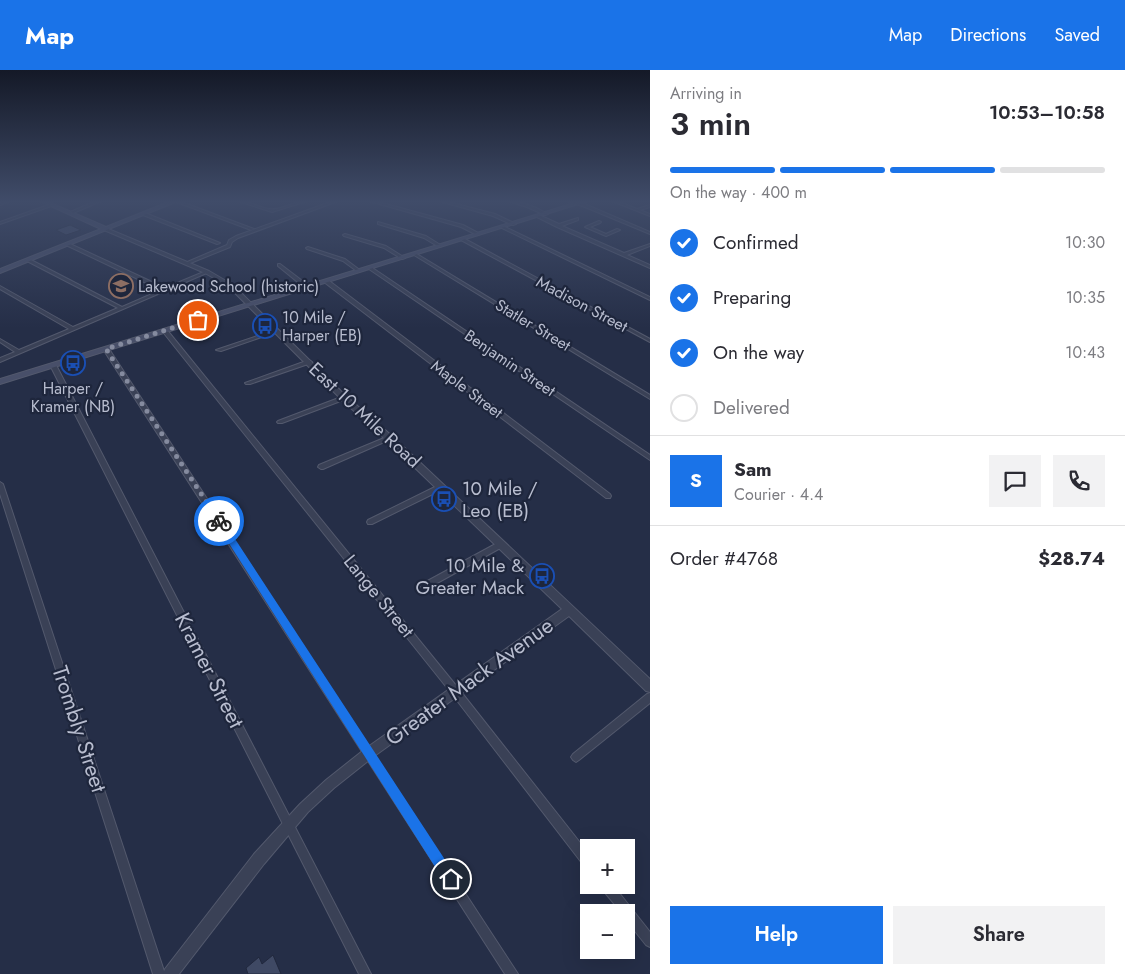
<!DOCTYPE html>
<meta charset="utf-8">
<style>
body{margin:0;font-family:Jost,sans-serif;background:#f2f2f3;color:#2b2b33;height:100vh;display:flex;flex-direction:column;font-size:19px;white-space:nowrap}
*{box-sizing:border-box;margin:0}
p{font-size:16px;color:#7c7c81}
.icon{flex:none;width:28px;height:28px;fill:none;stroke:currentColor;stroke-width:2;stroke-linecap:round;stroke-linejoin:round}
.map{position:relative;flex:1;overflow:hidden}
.side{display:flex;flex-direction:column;background:#fff;width:475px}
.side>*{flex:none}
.buttons{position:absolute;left:580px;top:769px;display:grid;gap:10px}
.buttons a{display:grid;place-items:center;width:55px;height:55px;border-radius:0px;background:#fff;box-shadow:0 5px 20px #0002;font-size:25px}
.pin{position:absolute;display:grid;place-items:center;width:42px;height:42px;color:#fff;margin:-21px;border:2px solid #fff;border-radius:50%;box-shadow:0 1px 5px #0007}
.courier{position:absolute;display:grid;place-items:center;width:50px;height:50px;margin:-25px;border:4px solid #1a73e8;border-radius:50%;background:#fff;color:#222;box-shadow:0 1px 6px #0007}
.summary em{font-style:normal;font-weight:600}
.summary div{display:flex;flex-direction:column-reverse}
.summary{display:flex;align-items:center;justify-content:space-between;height:85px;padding:0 20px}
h1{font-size:32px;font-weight:600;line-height:38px}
.bar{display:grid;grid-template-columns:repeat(4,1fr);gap:8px 5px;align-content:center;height:60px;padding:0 20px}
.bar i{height:6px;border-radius:4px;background:#e1e1e2}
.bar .on{background:#1a73e8}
.bar p{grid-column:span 4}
.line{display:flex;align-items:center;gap:12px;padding:0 20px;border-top:1px solid #e1e1e2}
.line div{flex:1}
.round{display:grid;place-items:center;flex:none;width:52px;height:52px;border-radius:0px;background:#f2f2f3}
ol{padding:0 20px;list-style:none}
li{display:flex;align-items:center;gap:15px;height:55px}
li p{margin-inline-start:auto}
li .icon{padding:5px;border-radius:50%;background:#1a73e8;color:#fff;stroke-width:4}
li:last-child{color:#7c7c81}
li i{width:28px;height:28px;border:2px solid #e1e1e2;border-radius:50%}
.action{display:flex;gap:10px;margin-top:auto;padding:10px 20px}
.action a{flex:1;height:58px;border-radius:0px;background:#1a73e8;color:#fff;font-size:20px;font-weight:600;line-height:58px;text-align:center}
.action a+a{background:#f2f2f3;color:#2b2b33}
header{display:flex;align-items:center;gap:30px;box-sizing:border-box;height:70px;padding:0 25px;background:#1a73e8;color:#fff}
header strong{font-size:24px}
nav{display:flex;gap:28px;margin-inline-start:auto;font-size:18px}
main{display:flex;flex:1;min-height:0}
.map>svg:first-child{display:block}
</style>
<header>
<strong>Map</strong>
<nav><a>Map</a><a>Directions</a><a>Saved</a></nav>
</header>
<main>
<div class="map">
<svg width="650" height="904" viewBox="0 0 650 904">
<rect width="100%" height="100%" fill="#252e47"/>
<g fill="#3f4964" stroke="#21283d">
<path d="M70,155L81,160L66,165L56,160Z"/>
<path d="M273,885L281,904H248L246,898L259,887L262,894Z"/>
</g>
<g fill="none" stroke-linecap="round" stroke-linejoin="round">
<defs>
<g id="minor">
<path d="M5,131H10L0,135V133Z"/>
<path d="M96,131H101L71,144L68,143Z"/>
<path d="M174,131H179L254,159L251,160Z"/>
<path d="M238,131C250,131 259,138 270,139C280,141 295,131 307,131L272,142Z"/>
<path d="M333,131H338L238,168L232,172L230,177L188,194L185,193L227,175L229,170L236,166Z"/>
<path d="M369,131H375L463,155L480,164L477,165L461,157Z"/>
<path d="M439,131H445L495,144L516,154L513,155L493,146Z"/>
<path d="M508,131C522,131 536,137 548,144L545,145L527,137Z"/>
<path d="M568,131H574L587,135L650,162V164L585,137Z"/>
<path d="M612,131H617L637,139L650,135V137L640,140L650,144V146Z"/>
<path d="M51,134L54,135L0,154V152Z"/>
<path d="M143,143H145L220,173L217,174L143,145Z"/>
<path d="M537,145H539L559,154L578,148V150L562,156L624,183L650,174V176L627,185L650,195V198L557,157L537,147Z"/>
<path d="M599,151L601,152L600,153L590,157L606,164L617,159L620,160L606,166L585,157Z"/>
<path d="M378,152L426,166L442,176L439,177L424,168L378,154Z"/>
<path d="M503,156L650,227V230L502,158V156Z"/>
<path d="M345,164L386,176L405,188L402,189L384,178L344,166L343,165Z"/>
<path d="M461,168H463L650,269V272L461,170Z"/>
<path d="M66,173H68L165,218L206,201L209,202L0,292V288L15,282L0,272V269L19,280L69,259L0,219V216L73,257L118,238L27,191V189H29L122,237L161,220L66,175Z"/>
<path d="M308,177L345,189L361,201L358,202L343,191L307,179L306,178Z"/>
<path d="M415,183L650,325V329L414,185V183Z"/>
<path d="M278,194H280L309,216V218H305L278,196Z"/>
<path d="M369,197H371L650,385V390L369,199Z"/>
<path d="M324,210H328L610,424L611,426L610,428H606L324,212Z"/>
<path d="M163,260H167L458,618L589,784V798L585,797L452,624L163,262Z"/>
<path d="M275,260L279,261L221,281L216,280Z"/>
<path d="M106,277L109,279L518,904H505L103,279Z"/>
<path d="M309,290L312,292L311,293L250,314H246L245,313Z"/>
<path d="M53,293L56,295L371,904H359L50,295Z"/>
<path d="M344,326L346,327V329L282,353H278L277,352L278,351Z"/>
<path d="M389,366L392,368L391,369L323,399H321L318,397L319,395Z"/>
<path d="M0,412L3,414L165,904H153L0,424Z"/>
<path d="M439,415H443L444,417L443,419L372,454H368L367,452L368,450Z"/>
<path d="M501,471L504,472L505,474L504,476L428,518L425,519L422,518L421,516L422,514Z"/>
<path d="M650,623V633L579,690L576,692L573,690L571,687L573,684L647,624Z"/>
<path d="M601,815H613L650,862V877L646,875L626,850V842H621L602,819Z"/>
</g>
<path id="tertiary" d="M106,158L209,201L233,215L346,326L392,366L650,609V622L646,621L569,546L373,687L334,718L308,742L264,794L179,904H163L165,899L254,784L300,734L326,710L365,679L562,539L386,370L342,330L229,217L205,203L104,160V159Z"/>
<g id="secondary">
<path d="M40,131H46L106,157L171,131H178L0,203V199L101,159Z"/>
<path d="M581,131H588L0,314V309Z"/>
</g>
</defs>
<use href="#minor" stroke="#53596d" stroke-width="2"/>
<use href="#tertiary" stroke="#53596d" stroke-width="2"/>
<use href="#secondary" stroke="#53596d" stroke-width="2"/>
<use href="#minor" fill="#3a4156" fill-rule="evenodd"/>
<use href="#tertiary" fill="#3a4156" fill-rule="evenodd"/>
<use href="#secondary" fill="#484f69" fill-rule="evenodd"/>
</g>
<linearGradient id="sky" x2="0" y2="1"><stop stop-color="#141927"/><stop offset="0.51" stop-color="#404c69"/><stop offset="1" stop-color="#404c69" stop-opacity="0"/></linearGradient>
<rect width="650" height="258" fill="url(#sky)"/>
<path fill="#1a73e8" d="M219,448L222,449L455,805L457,809L455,814L451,815L446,814L216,453V449Z"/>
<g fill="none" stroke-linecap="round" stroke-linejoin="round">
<path stroke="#858b9f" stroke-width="5" stroke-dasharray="0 9" d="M198,250L106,279L219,451"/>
</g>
<defs>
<symbol id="school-ring" viewBox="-11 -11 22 22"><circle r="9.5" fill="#1e263c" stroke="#8d6e63" stroke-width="1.5"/><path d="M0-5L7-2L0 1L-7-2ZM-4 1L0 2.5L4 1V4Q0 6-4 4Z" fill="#8d6e63"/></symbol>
<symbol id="bus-ring" viewBox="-11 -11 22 22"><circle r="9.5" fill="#1e263c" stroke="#1a4fb4" stroke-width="1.5"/><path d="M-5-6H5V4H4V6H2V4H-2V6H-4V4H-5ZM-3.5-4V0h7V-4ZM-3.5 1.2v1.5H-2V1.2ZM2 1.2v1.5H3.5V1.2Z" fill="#1a4fb4"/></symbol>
</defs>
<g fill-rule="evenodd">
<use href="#school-ring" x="107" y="202" width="28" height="28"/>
<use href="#bus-ring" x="251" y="242" width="28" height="28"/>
<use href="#bus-ring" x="59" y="279" width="28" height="28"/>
<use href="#bus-ring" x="430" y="415" width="28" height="28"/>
<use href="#bus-ring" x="528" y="492" width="28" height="28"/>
</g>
<g text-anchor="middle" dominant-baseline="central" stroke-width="4.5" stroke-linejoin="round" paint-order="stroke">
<g font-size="16" fill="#b8bdcf" stroke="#1e263c" text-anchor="start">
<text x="138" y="216">Lakewood School (historic)</text>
<text x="282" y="247">10 Mile /<tspan x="282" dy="18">Harper (EB)</tspan></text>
<text x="73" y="318" text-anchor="middle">Harper /<tspan x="73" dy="18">Kramer (NB)</tspan></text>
</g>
<g font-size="16" fill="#b8bdcf" stroke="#1e263c">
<text transform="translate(582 234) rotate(28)">Madison Street</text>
<text transform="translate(533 255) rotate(31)">Statler Street</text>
<text transform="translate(510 293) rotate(34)">Benjamin Street</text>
<text transform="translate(467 319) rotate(37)">Maple Street</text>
</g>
<g font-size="19" fill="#b8bdcf" stroke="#1e263c">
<text transform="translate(365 345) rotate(43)">East 10 Mile Road</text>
<text transform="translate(379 526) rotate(51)">Lange Street</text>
</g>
<g font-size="19" fill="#b8bdcf" stroke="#1e263c" text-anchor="start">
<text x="462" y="418">10 Mile /<tspan x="462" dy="22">Leo (EB)</tspan></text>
<text x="524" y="495" text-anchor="end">10 Mile &amp;<tspan x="524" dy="22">Greater Mack</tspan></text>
</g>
<g font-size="22" fill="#b8bdcf" stroke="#1e263c">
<text transform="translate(210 600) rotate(63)">Kramer Street</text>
<text transform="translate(469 611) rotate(-36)">Greater Mack Avenue</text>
<text transform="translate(80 659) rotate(72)">Trombly Street</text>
</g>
</g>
</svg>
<div class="buttons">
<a>+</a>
<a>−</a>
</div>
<div class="pin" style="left:198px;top:250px;background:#ea580c"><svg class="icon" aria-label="bag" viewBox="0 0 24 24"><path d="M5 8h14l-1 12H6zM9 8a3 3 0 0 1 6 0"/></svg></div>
<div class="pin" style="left:451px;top:809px;background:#1f2937"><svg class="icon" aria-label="home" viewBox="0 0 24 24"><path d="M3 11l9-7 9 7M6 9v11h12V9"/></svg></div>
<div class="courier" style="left:219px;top:451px"><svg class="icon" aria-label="bike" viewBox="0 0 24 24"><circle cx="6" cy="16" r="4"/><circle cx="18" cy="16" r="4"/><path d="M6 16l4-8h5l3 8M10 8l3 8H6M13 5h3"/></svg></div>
</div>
<section class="side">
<div class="summary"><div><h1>3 min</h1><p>Arriving in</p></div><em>10:53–10:58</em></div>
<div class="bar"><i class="on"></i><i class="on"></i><i class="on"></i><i></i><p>On the way · 400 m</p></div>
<ol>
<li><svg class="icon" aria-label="check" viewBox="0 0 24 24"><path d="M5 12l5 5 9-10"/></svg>Confirmed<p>10:30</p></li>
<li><svg class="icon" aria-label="check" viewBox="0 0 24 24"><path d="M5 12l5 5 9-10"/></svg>Preparing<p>10:35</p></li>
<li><svg class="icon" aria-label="check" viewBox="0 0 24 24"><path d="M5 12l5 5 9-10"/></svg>On the way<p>10:43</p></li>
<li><i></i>Delivered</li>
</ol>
<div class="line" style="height:90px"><b class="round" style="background:#1a73e8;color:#fff">S</b><div><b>Sam</b><p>Courier · 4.4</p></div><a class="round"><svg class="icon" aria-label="chat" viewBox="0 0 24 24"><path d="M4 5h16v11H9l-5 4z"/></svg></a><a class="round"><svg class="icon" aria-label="phone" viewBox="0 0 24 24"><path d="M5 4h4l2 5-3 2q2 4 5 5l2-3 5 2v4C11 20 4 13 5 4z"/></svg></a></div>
<div class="line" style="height:65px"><div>Order #4768</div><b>$28.74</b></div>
<div class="action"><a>Help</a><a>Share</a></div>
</section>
</main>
